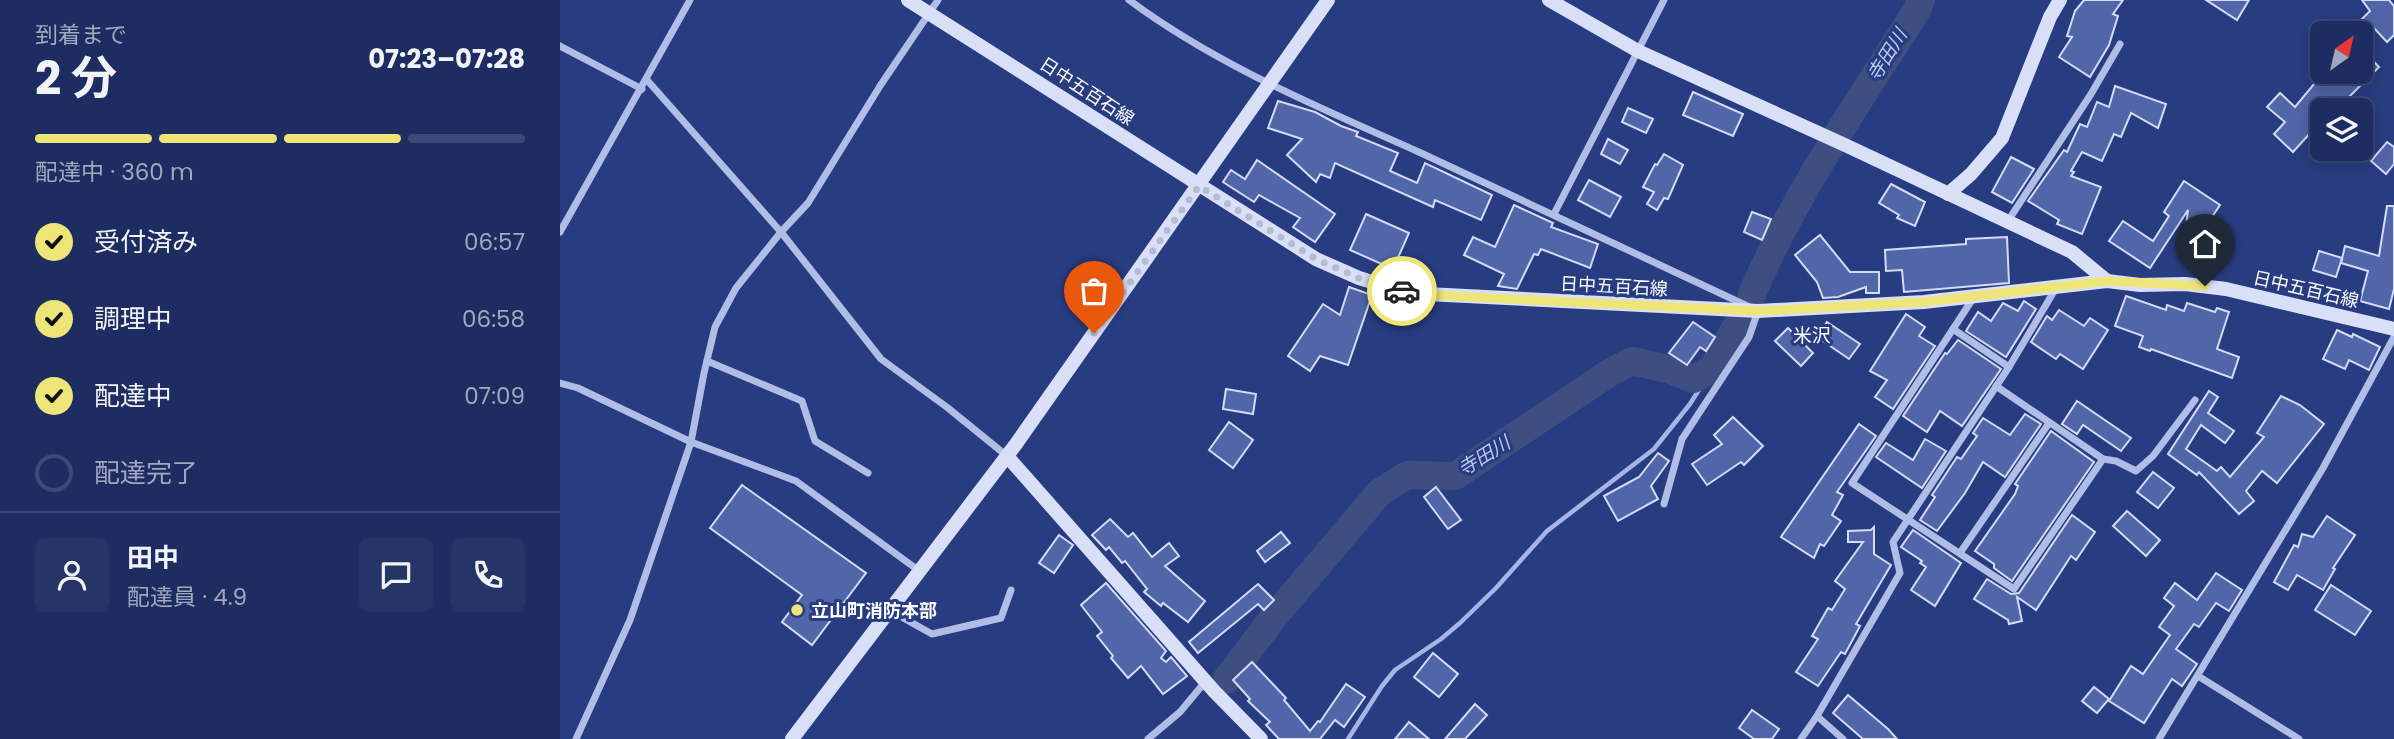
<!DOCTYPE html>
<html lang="ja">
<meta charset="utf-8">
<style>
body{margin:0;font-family:Poppins,"Noto Sans JP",sans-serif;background:#263567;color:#f1f3f6;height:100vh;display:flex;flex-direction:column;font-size:26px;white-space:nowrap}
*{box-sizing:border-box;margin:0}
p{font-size:23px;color:#a1a8bd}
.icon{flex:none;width:38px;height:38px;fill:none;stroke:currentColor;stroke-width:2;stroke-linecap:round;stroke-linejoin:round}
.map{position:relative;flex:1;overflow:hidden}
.side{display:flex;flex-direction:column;background:#1e2d61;width:560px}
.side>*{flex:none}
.needle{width:46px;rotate:34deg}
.fabs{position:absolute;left:1750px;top:21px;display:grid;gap:14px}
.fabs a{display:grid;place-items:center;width:63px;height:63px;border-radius:10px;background:#1e2d61;box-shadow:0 4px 18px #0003,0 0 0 2px #3c4976;font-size:35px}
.pin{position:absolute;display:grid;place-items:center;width:60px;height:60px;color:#fff;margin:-72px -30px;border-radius:50% 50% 50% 0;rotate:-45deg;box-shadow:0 0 7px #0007}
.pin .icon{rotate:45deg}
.courier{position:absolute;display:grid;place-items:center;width:70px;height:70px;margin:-35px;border:5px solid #ede577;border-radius:50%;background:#fff;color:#222;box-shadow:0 2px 9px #0007}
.summary em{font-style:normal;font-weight:700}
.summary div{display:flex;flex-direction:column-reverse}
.summary{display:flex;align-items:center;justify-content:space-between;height:119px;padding:0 35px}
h1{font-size:46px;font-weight:700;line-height:52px}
.bar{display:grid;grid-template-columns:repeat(4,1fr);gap:10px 7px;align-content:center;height:84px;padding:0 35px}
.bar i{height:9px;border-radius:5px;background:#3c4976}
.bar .current{background:#ede577}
.bar p{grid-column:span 4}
.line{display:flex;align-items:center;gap:18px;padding:0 35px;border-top:2px solid #3c4976}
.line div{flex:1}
.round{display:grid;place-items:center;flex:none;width:74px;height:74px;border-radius:10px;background:#263567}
ol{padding:0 35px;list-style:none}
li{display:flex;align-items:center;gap:21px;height:77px}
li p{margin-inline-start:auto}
li .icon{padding:7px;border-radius:50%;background:#ede577;color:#111;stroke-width:4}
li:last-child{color:#a1a8bd}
li i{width:38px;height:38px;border:4px solid #3c4976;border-radius:50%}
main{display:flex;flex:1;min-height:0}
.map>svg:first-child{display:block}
</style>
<main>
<section class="side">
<div class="summary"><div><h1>2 分</h1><p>到着まで</p></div><em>07:23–07:28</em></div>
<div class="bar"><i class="current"></i><i class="current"></i><i class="current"></i><i></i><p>配達中 · 360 m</p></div>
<ol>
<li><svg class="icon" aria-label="check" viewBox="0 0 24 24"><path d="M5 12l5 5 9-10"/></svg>受付済み<p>06:57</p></li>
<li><svg class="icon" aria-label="check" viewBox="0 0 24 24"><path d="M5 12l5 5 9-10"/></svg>調理中<p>06:58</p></li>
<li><svg class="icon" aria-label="check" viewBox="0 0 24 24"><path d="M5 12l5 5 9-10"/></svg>配達中<p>07:09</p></li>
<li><i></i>配達完了</li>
</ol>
<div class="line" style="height:126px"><a class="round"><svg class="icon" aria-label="person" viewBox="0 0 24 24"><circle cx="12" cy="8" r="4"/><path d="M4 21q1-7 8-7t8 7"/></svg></a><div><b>田中</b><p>配達員 · 4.9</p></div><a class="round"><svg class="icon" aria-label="chat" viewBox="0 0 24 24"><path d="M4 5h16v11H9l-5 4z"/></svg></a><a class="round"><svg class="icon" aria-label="phone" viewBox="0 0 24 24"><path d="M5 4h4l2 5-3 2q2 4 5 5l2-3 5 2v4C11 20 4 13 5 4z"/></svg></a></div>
</section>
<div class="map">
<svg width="1834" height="739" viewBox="0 0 1834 739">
<rect width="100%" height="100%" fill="#283c81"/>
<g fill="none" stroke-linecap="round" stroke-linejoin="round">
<path stroke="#a5b5e6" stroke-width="4.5" d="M788,739L822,686L835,670L881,639L900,623L936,588L987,531L1094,449L1130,404L1152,369"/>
<g stroke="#3f4e81" stroke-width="28">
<path d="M1192,294C1235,193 1298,103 1357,10L1361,0"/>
<path d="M666,680L713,618L820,492L847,475L895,476L1049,373L1072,361L1108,369L1133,379L1152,369L1179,321"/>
</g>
</g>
<g fill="#5165a9" stroke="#d3dbf5" stroke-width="2">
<path d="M1524,0H1563L1553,14L1558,16L1549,45L1530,77L1499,57L1512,37L1507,36L1515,11Z"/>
<path d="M1646,0H1689L1677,20Z"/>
<path d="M1802,0H1829L1834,6V35L1827,42L1812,26L1805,33H1788L1810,11Z"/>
<path d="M1801,48L1819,67L1786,100L1798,110H1762V120L1733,152L1714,134L1725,122L1707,107L1720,93L1735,107L1759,78L1764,82L1775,72H1801Z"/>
<path d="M1555,86L1606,104L1598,128L1571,113L1561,137L1554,134L1542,161L1522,152L1511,171L1514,172L1511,176L1541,187L1522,234L1497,224L1499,220L1468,201L1504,150L1507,152L1520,124L1527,127L1537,102L1549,107Z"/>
<path d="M1133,92L1183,114L1173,136L1123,115Z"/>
<path d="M718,101L755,112L781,126L798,132L796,136L838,153L830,171L857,183L865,163L932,195L921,220L875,200L873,207L775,163L770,178L760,174L756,182L727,155L742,139L708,128Z"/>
<path d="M1068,108L1093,119L1086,133L1062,122Z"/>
<path d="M1048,139L1068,150L1060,164L1041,154Z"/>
<path d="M1827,142L1834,147V164L1826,174L1811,161Z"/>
<path d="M1104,154L1123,165L1108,199L1104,198L1097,210L1087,204L1094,192L1083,187L1095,164L1097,165Z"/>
<path d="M1451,157L1474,169L1452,203L1432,192Z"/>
<path d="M697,160L775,214L755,242L733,227L740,218L699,195L694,202L663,182L671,170L685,179Z"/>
<path d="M1029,180L1061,197L1050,217L1018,200Z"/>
<path d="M1624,181L1660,205L1639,236L1626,227L1628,210L1590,268L1549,241L1563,221L1593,241L1609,216L1604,212Z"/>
<path d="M1331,184L1365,202L1355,226L1337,218L1339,215L1319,203Z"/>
<path d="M954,205L993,223L991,227L1038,244L1030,268L981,249L978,255L974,254L957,289L938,286L944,274L904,255L913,237L935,247Z"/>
<path d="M1827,206H1834V289L1829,309L1800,301L1808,271L1781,263L1785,246L1819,256Z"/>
<path d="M1192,212L1211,219L1202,240L1184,232Z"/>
<path d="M806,214L849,233L833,269L790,250Z"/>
<path d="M1260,235L1290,272H1319V293H1306V287L1278,297L1263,298L1257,282L1235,255Z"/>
<path d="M1447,237L1449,283L1344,292L1342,270L1326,271L1325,250L1406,244V239Z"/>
<path d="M1759,251L1782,258L1776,277L1753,270Z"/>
<path d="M789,287L812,295L788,365L760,356L750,371L728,356L763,304L780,315Z"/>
<path d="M1566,296L1606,310L1607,305L1624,311L1627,303L1655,312L1657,308L1669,312L1657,349L1679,357L1672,378L1591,349L1590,351L1579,347L1583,336L1555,326Z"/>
<path d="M1464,301L1476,309L1446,357L1406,331L1418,312L1431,321L1443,303L1458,311Z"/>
<path d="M1499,310L1524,326L1530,318L1548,330L1523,369L1500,354L1496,359L1471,342L1487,316L1492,320Z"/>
<path d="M1346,314L1365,327L1359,336L1375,346L1333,409L1315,397L1327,380L1310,371Z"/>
<path d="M1133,322L1155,337L1146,351L1140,347L1127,365L1109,353Z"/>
<path d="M1267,322L1300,344L1289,359L1257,337Z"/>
<path d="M1228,328L1253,353L1241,366L1215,341Z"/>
<path d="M1777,330L1792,337L1793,334L1820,347L1809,370L1789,360L1785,369L1763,359Z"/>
<path d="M1398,340L1441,369L1402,426L1380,411L1367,432L1343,416L1385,353L1387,354Z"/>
<path d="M666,389L696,394L693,414L663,409Z"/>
<path d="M1649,391L1658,397L1648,413L1674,431L1665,443L1641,425L1626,449L1657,471L1661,467L1670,477L1704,437L1697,433L1721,396L1740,405L1764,424L1717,483L1702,471L1686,491L1694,501L1679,514L1639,472L1637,475L1608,454Z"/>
<path d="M1517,401L1571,438L1561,451L1523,425L1517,434L1502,424Z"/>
<path d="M1465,414L1481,424L1445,477L1423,462L1405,493L1377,531L1360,520L1375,497L1372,495L1397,457L1401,459L1417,436L1413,433L1423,418L1450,435Z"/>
<path d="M1173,417L1203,446L1184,465L1181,462L1147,485L1132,464L1162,444L1154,435Z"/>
<path d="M669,422L693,440L673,468L649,450Z"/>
<path d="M1299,424L1316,436L1277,492L1283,495L1272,515L1281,521L1264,546L1260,544L1254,558L1221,537Z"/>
<path d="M1491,431L1534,462L1452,581L1434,568V564L1415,551L1455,494L1458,486L1455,484Z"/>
<path d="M1365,439L1386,451L1362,488L1316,457L1326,443L1353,460Z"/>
<path d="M1098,453L1109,461L1091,486L1098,499L1058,521L1044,496L1079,477Z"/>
<path d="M1593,472L1614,488L1598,508L1577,492Z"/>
<path d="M182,485L306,573L252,645L222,622L242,595L150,528Z"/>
<path d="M876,487L901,520L888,529L864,497Z"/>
<path d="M1567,511L1600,540L1586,556L1553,526Z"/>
<path d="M1512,515L1535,532L1516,560L1511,556L1476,610L1457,597L1462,621L1449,624L1448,620L1414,599L1427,579L1451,594L1459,593Z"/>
<path d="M1767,516L1795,535L1773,568L1775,569L1763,590L1737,575L1728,590L1714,582L1734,545L1738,547L1742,534L1753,537Z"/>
<path d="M550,519L568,537L573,533L592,557L609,543L619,556L605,566L645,601L628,622L603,603L601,606L584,592L587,589L565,561L562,563L549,547L546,550L532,535Z"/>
<path d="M1314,527V554L1331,565L1296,624L1300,626L1285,654L1281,652L1258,686L1236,672L1258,639L1252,636L1268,608L1272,610L1285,589L1275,581L1303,542H1288V531L1311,530Z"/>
<path d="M1353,530L1401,563L1375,606L1351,590L1366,567L1360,563L1362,561L1341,547Z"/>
<path d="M721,532L730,543L705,562L697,551Z"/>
<path d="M499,535L513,545L494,573L479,563Z"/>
<path d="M1656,573L1682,590L1669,611L1656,603L1639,627L1634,624L1616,649L1637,664L1622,686L1612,679L1584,723L1549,701L1571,666L1583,674L1610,635L1599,627L1614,606L1604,598L1615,583L1637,600Z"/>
<path d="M546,583L606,651L601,658L606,662L611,657L627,676L603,694L581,666L568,678L551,658L553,656L537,636L542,632L521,605Z"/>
<path d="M698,584L714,600L704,610L698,604L638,653L629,642Z"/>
<path d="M1771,585L1811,611L1795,635L1755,610Z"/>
<path d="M873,653L898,674L879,697L854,677Z"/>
<path d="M692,662L726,698L724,700L750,731L758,721L760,722L786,684L805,697L784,727L775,720L760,739H719L706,725L710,722L688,701L690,699L673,680Z"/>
<path d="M1534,687L1549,699L1537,713L1522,701Z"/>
<path d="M1288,695L1328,729L1337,739H1303L1273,713Z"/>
<path d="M915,704L927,715L905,739H885Z"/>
<path d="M1192,710L1219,729L1212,739H1194L1179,728Z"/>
<path d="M849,722L869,739H835Z"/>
</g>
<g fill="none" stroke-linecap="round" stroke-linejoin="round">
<g stroke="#b0bde6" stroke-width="7">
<path d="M569,0C658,66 761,108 861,153C974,205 1086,258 1198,311L1189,337L1122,439L1104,504"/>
<path d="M0,46L82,89"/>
<path d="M87,80L221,232L321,359L388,408L447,456"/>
<path d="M994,214L1104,0"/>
<path d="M1448,221L1531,94L1560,44"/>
<path d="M0,232L130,0"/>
<path d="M1414,297L1393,329L1449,367"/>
<path d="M1393,329L1292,483L1454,589L1543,459"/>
<path d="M147,361L242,401L255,441L308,473"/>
<path d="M0,383L18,388L131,442L236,481L358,570"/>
<path d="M1436,386L1543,459L1556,461L1576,471L1593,456L1635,400"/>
<path d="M1400,553L1489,423"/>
<path d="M329,610L372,634L441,618L451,590"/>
<path d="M1638,676L1739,739"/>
<path d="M1257,716L1283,739"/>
<path d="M16,739L70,620L131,442L144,373L155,327L176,288L221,232L248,203L320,86L378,0"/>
<path d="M588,739L620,712L645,682"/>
<path d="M1241,739L1257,716L1340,573L1333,542L1449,367L1496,288"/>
<path d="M1599,739L1763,468L1834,337"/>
</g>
<g stroke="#d9dff6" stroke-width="14">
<path d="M348,0L756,259L799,278L847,293L1198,311L1364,302L1547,281L1580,285L1625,284L1666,289L1834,329"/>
<path d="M989,0L1078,51L1285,145L1512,252L1547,281"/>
<path d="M1388,194L1411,174L1442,138L1490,17L1500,0"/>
<path d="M447,456L654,691L701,739"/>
<path d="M232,739L456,444L768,0"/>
</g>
</g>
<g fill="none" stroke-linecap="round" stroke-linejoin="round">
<path stroke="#b4bbd3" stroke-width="7" stroke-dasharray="0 12.6" d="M534,333L639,186L756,259L799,278L842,291"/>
<path stroke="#ede577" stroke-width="9" d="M842,291L889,296L1198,311L1364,302L1547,281L1645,286"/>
</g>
<circle fill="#ede577" stroke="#283c81" stroke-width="2.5" cx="237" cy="610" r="7"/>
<g text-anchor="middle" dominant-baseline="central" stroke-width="6" stroke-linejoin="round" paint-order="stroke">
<g font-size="18" fill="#fff" stroke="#283c81">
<text transform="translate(527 91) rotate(33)">日中五百石線</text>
<text transform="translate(1054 286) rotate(3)">日中五百石線</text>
<text transform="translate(1746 289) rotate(13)">日中五百石線</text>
</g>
<g font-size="18" font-weight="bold" fill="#fff" stroke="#283c81" text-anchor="start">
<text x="251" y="610">立山町消防本部</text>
</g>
<g font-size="19" font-style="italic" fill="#bcc8ed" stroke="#283c81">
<text transform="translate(1327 55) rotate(-58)">寺田川</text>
<text transform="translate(924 456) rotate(-32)">寺田川</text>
</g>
<g font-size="19" fill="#fff" stroke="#283c81">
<text x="1252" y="335">米沢</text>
</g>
</g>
</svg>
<div class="fabs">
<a><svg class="needle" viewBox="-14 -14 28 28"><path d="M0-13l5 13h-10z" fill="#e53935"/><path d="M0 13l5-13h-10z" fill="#a1a8bd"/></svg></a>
<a><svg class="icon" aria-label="layers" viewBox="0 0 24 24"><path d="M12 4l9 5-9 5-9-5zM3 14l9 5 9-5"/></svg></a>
</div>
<div class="pin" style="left:534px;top:333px;background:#ea580c"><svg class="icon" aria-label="bag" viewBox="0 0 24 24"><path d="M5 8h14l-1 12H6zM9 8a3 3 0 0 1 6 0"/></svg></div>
<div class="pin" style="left:1645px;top:286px;background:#1f2937"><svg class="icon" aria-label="home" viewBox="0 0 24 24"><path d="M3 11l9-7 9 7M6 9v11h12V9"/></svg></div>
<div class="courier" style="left:842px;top:291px"><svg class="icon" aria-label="car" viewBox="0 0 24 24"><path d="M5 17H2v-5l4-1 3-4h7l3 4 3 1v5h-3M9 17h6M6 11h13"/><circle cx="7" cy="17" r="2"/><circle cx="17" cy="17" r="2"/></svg></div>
</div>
</main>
